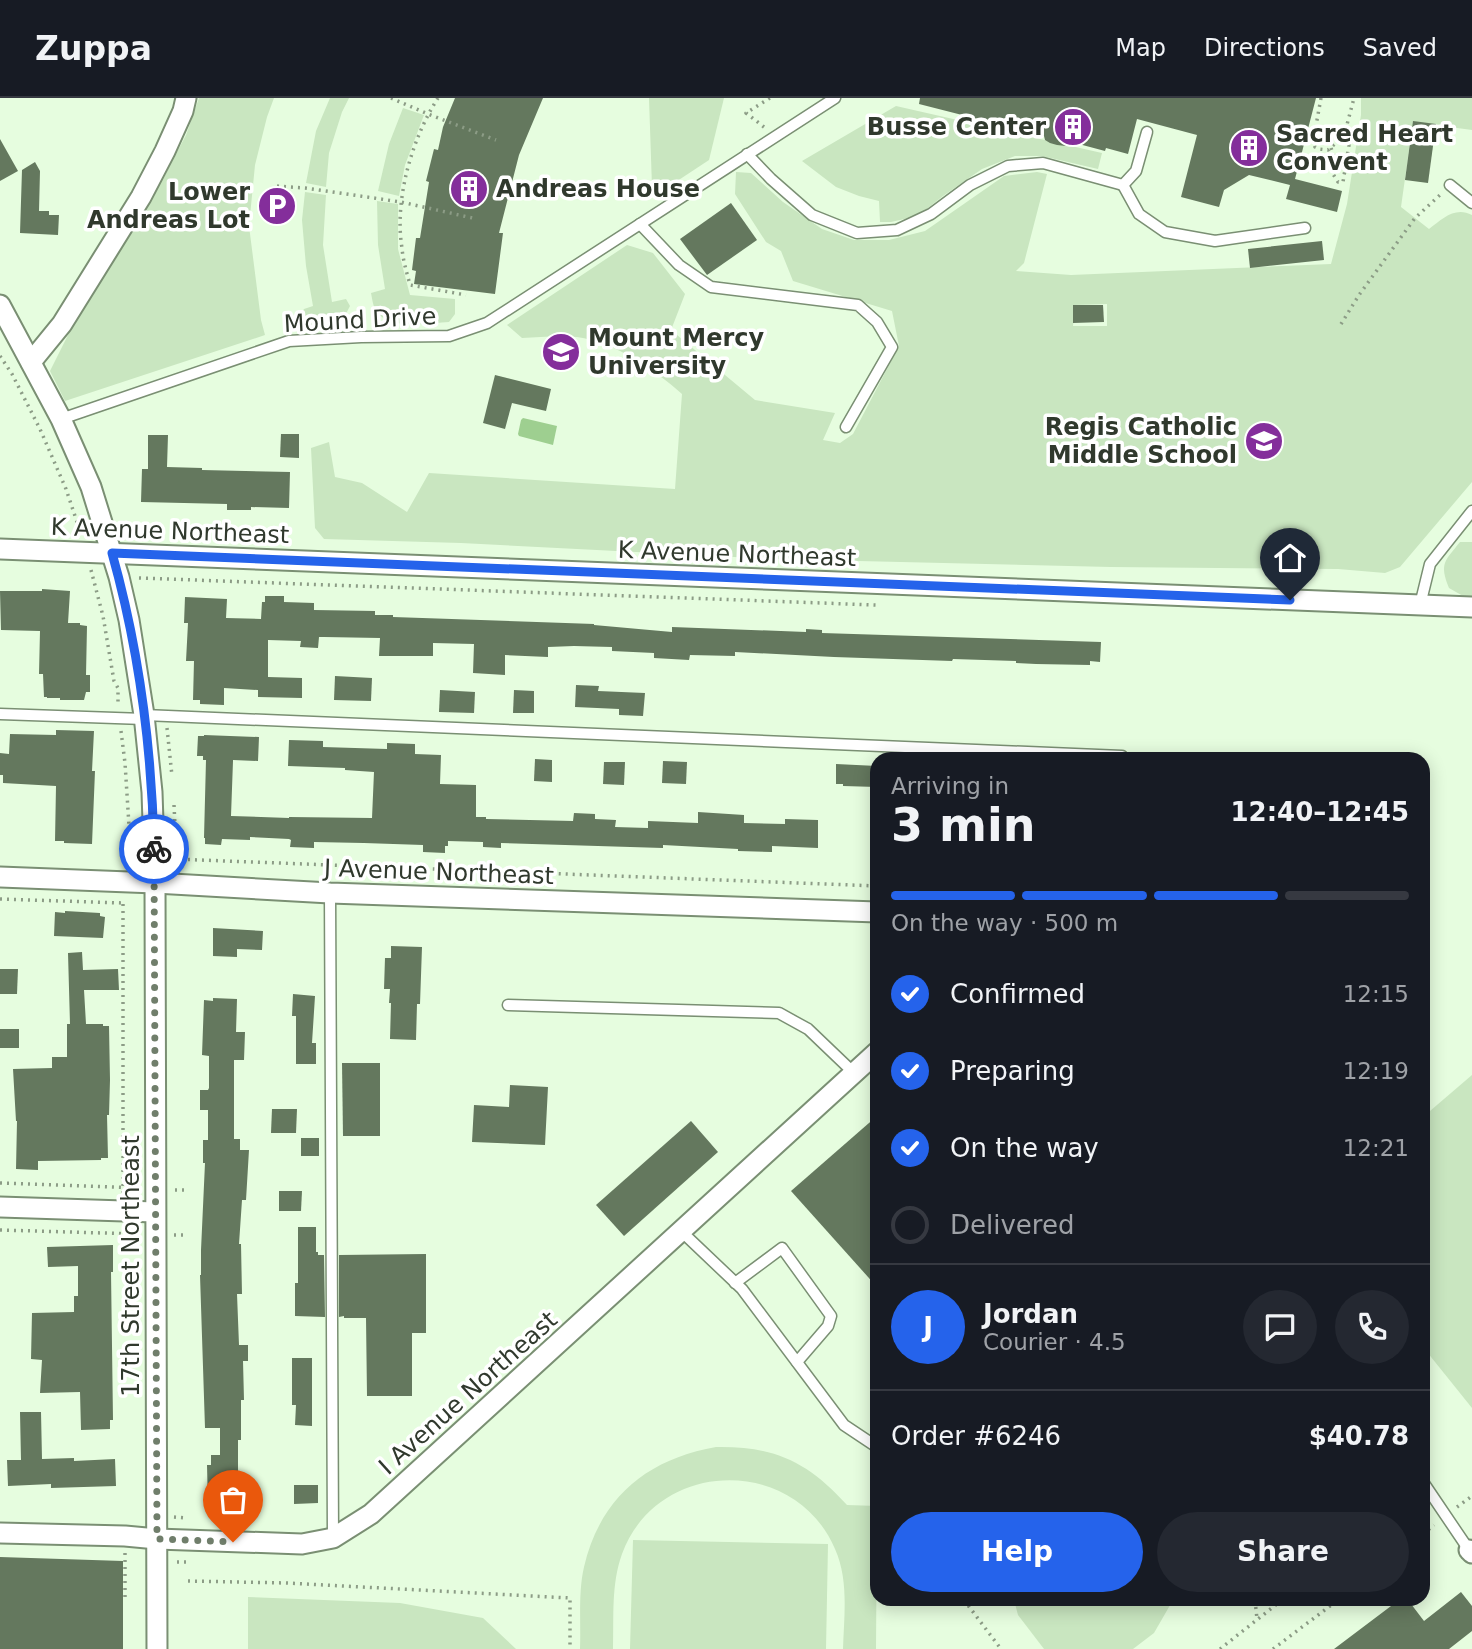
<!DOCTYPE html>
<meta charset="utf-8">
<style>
body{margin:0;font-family:"DejaVu Sans",sans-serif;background:#242831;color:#f1f3f6;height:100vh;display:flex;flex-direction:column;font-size:26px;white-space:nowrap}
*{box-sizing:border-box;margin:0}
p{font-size:23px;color:#9ea1a6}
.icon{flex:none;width:38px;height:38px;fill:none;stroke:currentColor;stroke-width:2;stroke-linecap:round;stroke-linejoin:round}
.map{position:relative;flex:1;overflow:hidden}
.side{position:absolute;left:870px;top:654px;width:560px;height:854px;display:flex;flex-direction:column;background:#171b24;border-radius:21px;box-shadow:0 4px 18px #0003}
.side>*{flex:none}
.pin{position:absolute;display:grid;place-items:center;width:60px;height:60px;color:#fff;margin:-72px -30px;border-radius:50% 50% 50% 0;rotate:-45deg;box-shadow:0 0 7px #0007}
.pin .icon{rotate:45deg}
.courier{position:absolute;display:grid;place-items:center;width:70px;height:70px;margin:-35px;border:5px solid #2563eb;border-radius:50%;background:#fff;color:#222;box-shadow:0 2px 9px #0007}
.head em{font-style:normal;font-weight:800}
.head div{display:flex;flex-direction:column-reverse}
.head{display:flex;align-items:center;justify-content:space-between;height:119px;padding:0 21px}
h1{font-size:46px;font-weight:800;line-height:52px}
.bar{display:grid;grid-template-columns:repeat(4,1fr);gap:10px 7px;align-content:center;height:84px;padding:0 21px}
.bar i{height:9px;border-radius:5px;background:#363941}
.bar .current{background:#2563eb}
.bar p{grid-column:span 4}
.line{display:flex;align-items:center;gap:18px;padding:0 21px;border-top:2px solid #363941}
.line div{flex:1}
.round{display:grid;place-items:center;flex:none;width:74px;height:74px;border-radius:37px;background:#242831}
ol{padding:0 21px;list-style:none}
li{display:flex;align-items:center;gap:21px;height:77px}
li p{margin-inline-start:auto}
li .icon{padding:7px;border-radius:50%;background:#2563eb;color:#fff;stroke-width:4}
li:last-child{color:#9ea1a6}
li i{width:38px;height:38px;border:4px solid #363941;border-radius:50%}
.primary-button{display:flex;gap:14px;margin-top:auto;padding:14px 21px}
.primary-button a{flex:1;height:80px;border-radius:42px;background:#2563eb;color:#fff;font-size:28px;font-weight:800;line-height:80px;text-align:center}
.primary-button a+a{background:#242831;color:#f1f3f6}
header{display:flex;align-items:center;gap:42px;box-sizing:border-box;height:98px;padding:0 35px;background:#171b24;border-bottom:2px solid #363941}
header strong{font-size:33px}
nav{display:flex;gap:38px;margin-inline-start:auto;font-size:24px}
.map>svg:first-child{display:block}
</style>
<header>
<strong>Zuppa</strong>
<nav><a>Map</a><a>Directions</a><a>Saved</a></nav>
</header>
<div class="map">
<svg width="1472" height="1551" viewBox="0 0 1472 1551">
<rect width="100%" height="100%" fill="#e6fddf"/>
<g fill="#c9e6c0" fill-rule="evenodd">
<path d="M199,0H274L267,19L255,67L249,128L261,222L265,237L65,303L50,273L69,235L164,79L186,37Z"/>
<path d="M330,0H349L342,14L329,55L326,89L306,85L316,33Z"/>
<path d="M649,0H724L709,62L659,95L652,89Z"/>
<path d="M1361,0H1472V32L1413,24L1401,109L1429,131C1442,121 1455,108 1472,117V384L1400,469L1385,475L1338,471L1111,469L773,461L461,445L324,441L315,430L311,350L329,344L335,379L362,385L407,414L429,375L675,391L682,296C654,271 616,245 577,239C558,237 540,239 522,240L507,227L627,147L653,155L685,196L671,232L755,302L835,315L823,342L840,345L853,336L899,248L892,213L793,183L781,153L766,144L735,96L736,74L751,75L783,104L822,131L854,142H889L925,133L1004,78L1037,74L1047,76L1024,165L1016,173L1071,177L1331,166L1347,106L1361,17ZM1107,206V228H1073L1075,207Z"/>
<path d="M896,8L1102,55L1098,71L1042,58H1015L982,71L943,98L918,118L891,124H880L879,103L859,98L836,89L802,63Z"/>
<path d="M403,10L424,17L405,67L399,98L378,93L389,46Z"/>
<path d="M305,94L326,97L323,147L332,204L346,201L350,208C347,213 345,219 341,223C335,228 320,230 313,228C307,227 304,221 301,216L304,211L313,208L306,168L302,122Z"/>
<path d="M377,103L398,106V151L410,197L455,201V216L449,224C429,225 386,233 375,211C373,207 372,200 371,195L385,191L378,147Z"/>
<path d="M1460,444H1472V498H1463L1449,490C1439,465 1445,463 1460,444Z"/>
<path d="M1472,977V1310L1423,1249V1019Z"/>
<path d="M716,1349C775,1348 808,1364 847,1407L877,1408L876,1551H843C844,1518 849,1482 835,1451C795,1357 657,1360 622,1456C611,1486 614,1519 613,1551H580C581,1525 578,1495 584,1469C600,1400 647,1361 716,1349Z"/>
<path d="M633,1442L828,1446L826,1551H630Z"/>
<path d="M248,1499L400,1505L483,1520L516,1551H248Z"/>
<path d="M1014,1502H1173L1154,1535L1133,1551H1044L1018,1517Z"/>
</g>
<path fill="#9ecf90" d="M523,320L557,328L553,347L519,338L518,336L521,322Z"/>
<g fill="#64785e">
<path d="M455,0H543L519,57L499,135H503L495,196L414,186L416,173L412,172L416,140H420L429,84L426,83L434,51L438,52L443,29Z"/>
<path d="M920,0H1316L1295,81L1342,93L1337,114L1286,101L1290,87L1249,77L1224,92L1219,109L1181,99L1197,37L1137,21L1128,56L1106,50L1105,53L1075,45L1066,48L1057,47L1050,45L1045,42L1044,38L919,6Z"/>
<path d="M1413,23L1436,26L1428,85L1405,82Z"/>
<path d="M0,41L18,73L0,83Z"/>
<path d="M35,64L40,73L39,113H49V117H59L58,137L20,135L22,72Z"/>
<path d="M731,105L757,142L707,177L680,141Z"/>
<path d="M1322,143L1324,162L1250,170L1248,151Z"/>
<path d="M1073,207H1103L1104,224L1073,225Z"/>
<path d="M495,277L551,291L546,313L512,305L505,331L483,325Z"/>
<path d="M281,336H299V360L280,359Z"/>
<path d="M148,337H168L167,369L202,370V372L290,374L289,410L251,409V412H227V406L141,404L142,371H148Z"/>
<path d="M42,491L70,493L68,525H80V527L87,528L86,577H90V594H86L84,602H60V600H47V599H44L43,576H39L40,533L1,532L0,493H42Z"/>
<path d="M265,498H284V504L314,505V512L375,513V517H393V519L594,526V527L672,534V529L806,534V531L822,532V535L1101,544L1100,564L1090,563V567L1036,566L1016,565V563L953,561L952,563L834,559L735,554V558L690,557L689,562L654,560V555L612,553V549L574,548L548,549V559L505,557V577L473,575L474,546L433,545V558H379L380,540L324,539H319L318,550L300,549L301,543L268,542V579L302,580V600L258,599V592L224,590V607L200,606V602H193L194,563H186L188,525H184L185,499L227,501L226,520L261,521L262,504H265Z"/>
<path d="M335,578L372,580L371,603L334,602Z"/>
<path d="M576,587L599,588L598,593L645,595L643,618L619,617V611L575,609Z"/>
<path d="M440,592L475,594L474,615L439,614Z"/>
<path d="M514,592L534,593V615H513Z"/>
<path d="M56,632L94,633L92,673H95L92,746L64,745V743H55L56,688L3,685V677H0V655L9,656L10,636L56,637Z"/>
<path d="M204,637L259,639L258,663L233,662V663L231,718L289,720V719L372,720L374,674L345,672V670L288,668L289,642L323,643V649L387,651V645L415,646V656L441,657L440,686L476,687V719H486V721L573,723L574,715L595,716V721L616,722L615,729L648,730V723L698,725V714L744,717V725L785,726V721L818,722V750L772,748V754L738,753V751L663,747V750L501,745V750L483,749V744L448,743V748H445V755L423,754V747L364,745L314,744V750L290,749L291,742L289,741L250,739V742L222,741L221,747L205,746V740H204L206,662H203V658H197L198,638H204Z"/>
<path d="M535,661L552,662V684L534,683Z"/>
<path d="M663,663L687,664L686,686L662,685Z"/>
<path d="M604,664H625L624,687L603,686Z"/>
<path d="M836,666L877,668V689L843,688V686H836Z"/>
<path d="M65,813L100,815V818L105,819L103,840L54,838L55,814L65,815Z"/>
<path d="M213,830L263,833L262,852L237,851V859L213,858Z"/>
<path d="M391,848L422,849L420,906H417L416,942L390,941L391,905H389L390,891H384L385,860H391Z"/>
<path d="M82,854L83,872L118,871L119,892H84L86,926H103V928H109L110,982L109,1017H107L108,1060H101V1062L38,1063V1072L16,1071L17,1023H16L13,971L52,970V959H67V926H70L68,855Z"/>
<path d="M0,871H18L17,896H0Z"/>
<path d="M293,896L315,898L312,945H316V966H296V918H292Z"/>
<path d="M213,900L237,901L236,934H245L244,962H234V1041H240V1052H249L246,1102H242L239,1146H241L242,1196H237L239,1247H248V1263H243L244,1302H241V1342H238V1385H242V1407H208L207,1367H211V1357H220V1330H205L200,1177H201V1152L205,1065H203V1042H208V1012H200V992H208L209,990V958L202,957L204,902L213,903Z"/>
<rect x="0" y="931" width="19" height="19"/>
<path d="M342,965H380V1038H343Z"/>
<path d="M510,987L548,989L545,1047L472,1044L474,1007L509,1009Z"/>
<path d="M272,1011H297L296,1035H271Z"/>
<path d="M877,1018V1189L791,1093Z"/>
<path d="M691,1023L718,1054L624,1138L596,1107Z"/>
<rect x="301" y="1040" width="18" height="18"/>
<path d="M279,1093H302L301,1113H279Z"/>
<path d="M298,1129H316V1154H318V1157H324L325,1219L295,1218V1185H298Z"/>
<path d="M113,1147V1174H111L113,1322H110V1331L81,1332L80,1294L40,1295L42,1262L31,1261L32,1215L74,1214V1198H78V1168L48,1169L47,1149Z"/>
<path d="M426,1156V1235H412V1298H367L366,1220H344V1218L339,1219V1157Z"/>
<path d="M292,1260H312V1328L295,1327L296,1307H292Z"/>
<path d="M20,1314H41L42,1361L74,1360V1363L115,1361L116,1388L51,1390V1386L8,1388L7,1362H21Z"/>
<path d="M294,1387H318V1405L294,1406Z"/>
<path d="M0,1459L123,1463V1551H0Z"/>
<path d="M1461,1494L1472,1508V1533L1449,1551H1334L1399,1502H1408L1424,1523Z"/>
</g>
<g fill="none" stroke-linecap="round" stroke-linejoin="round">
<defs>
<g id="service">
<path d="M747,56L771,81L812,117L857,135L897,132L931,116L970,87L1008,68L1043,65L1123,87"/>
<path d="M1123,87L1139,116L1165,134L1215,143L1305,130"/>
<path d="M1123,87L1136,73L1147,34"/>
<path d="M1450,87L1472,105"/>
<path d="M640,126L679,167L711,189L858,207L877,224L892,249L846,329"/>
<path d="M61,321L289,243L361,239L449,238L487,225L835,0"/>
<path d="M1420,507L1430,466L1472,413"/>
<path d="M0,616L144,621"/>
<path d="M144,617L1122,658L1124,662"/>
<path d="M330,795L333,1440"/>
<path d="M508,907L779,915L808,931L854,975"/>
<path d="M681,1133L742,1191L844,1327L877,1349"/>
<path d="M735,1185L782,1150L831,1218L828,1228L797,1264"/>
<path d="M1423,1384L1469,1452"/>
</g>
<g id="minor">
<path d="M0,207L61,321L91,389L119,479L129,522L144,617L152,694L155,785L157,1551"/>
<path d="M31,264L62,226L141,99L165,53L183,13L186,0"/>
<path d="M0,451L1472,509"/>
<path d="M0,779L155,785L330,795L877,814"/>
<path d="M0,1109L155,1114"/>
<path d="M0,1435L125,1438L157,1441L302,1446L333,1440L371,1416L877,954"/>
<path d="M1469,1452L1472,1455"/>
</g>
</defs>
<use href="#service" stroke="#7a8f73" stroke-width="13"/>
<use href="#minor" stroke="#7a8f73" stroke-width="23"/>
<g stroke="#8c9c86" stroke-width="3.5" stroke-dasharray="2 5" stroke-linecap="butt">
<path d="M391,0L428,16L496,42"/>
<path d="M438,0C412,40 394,102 402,150C403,163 407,175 410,187L466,197"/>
<path d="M1321,0L1313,44L1315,49L1319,51L1328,52L1344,38L1354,0"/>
<path d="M764,29L746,15L770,0"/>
<path d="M1331,50L1335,61L1333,76L1338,84H1343L1349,47L1344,38"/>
<path d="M277,88L305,90L401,104L477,121"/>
<path d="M1341,226L1359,197L1415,120L1441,96"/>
<path d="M0,258L12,276L40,331L66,391L81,436"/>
<path d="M91,472L103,518L114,583L118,590V605"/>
<path d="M139,480L876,507"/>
<path d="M167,630L172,678"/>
<path d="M121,633L125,665L131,759L129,765"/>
<path d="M174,707L177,769"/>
<path d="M174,761L877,788"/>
<path d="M0,801L123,805"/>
<path d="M0,1085L139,1090"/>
<path d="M175,1092H187"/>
<path d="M123,1095V802"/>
<path d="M0,1132L138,1136"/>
<path d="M174,1137H187"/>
<path d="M1457,1409L1472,1398"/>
<path d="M174,1419L186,1420"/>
<path d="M1423,1436L1434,1427"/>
<path d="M125,1455V1502"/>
<path d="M177,1464H187"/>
<path d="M188,1483L287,1485L570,1500V1551"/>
<path d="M964,1502L1001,1551"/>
<path d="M1255,1502L1257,1521"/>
<path d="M1220,1551L1282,1502"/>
<path d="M1273,1551L1338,1502"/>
</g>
<use href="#service" stroke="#fff" stroke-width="10"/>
<use href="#minor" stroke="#fff" stroke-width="19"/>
</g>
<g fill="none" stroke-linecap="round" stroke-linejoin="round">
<path stroke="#707e6b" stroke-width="7" stroke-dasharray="0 12.6" d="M154,751L157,1441L233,1444"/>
<path stroke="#2563eb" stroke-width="9" d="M154,751C152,652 139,551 112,455L1290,502"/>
</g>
<defs>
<symbol id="building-disc" viewBox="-11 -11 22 22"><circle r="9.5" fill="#842e9b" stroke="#fff"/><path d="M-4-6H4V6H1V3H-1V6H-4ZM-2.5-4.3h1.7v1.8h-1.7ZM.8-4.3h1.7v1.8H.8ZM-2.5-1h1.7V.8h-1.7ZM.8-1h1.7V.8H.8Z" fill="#fff"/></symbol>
<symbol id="parking-disc" viewBox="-11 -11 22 22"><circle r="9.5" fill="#842e9b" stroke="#fff"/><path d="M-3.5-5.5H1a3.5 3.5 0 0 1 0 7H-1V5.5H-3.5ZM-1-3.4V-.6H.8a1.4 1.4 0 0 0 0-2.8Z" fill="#fff"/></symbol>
<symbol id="university-disc" viewBox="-11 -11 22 22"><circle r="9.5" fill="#842e9b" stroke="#fff"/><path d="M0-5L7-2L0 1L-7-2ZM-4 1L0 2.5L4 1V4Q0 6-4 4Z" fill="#fff"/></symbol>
<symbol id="school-disc" viewBox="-11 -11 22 22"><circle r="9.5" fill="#842e9b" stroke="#fff"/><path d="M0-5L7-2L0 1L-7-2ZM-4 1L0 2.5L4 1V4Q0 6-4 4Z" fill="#fff"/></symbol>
</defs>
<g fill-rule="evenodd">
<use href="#building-disc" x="1051" y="7" width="44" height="44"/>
<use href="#building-disc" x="1227" y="28" width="44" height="44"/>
<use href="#building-disc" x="447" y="69" width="44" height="44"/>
<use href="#parking-disc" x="255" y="86" width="44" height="44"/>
<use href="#university-disc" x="539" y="232" width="44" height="44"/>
<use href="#school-disc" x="1242" y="321" width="44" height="44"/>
</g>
<g text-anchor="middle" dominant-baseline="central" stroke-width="7" stroke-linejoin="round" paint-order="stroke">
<g font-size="24" font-weight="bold" fill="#30392d" stroke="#fff" text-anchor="end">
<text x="1046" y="29">Busse Center</text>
<text x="1276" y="36" text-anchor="start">Sacred Heart<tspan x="1276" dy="28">Convent</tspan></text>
<text x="496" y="91" text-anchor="start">Andreas House</text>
<text x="250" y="94">Lower<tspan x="250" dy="28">Andreas Lot</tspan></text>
<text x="588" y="240" text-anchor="start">Mount Mercy<tspan x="588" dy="28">University</tspan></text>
<text x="1237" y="329">Regis Catholic<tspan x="1237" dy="28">Middle School</tspan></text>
</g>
<g font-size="24" fill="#30392d" stroke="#fff">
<text transform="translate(360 222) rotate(-3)">Mound Drive</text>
<text transform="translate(170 433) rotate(2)">K Avenue Northeast</text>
<text transform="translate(737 456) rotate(2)">K Avenue Northeast</text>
<text transform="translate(439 774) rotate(2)">J Avenue Northeast</text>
<text transform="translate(131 1168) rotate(-90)">17th Street Northeast</text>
<text transform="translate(468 1295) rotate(-42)">I Avenue Northeast</text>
</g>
</g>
</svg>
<div class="pin" style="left:233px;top:1444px;background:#ea580c"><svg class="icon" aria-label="bag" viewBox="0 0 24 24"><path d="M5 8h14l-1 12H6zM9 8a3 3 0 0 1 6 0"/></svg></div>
<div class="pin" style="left:1290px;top:502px;background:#1f2937"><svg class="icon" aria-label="home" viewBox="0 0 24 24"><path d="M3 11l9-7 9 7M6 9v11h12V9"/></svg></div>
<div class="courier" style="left:154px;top:751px"><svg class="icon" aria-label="bike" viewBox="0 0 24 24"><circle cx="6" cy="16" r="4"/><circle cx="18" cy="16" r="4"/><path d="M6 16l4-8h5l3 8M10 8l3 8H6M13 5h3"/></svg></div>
<section class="side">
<div class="head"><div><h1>3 min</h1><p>Arriving in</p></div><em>12:40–12:45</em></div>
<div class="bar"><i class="current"></i><i class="current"></i><i class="current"></i><i></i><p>On the way · 500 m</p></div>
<ol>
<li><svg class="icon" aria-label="check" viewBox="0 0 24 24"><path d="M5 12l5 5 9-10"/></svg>Confirmed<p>12:15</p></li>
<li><svg class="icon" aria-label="check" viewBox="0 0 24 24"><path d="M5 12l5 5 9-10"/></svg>Preparing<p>12:19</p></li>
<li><svg class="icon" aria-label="check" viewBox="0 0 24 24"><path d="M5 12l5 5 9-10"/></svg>On the way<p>12:21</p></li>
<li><i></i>Delivered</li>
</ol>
<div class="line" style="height:126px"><b class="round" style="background:#2563eb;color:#fff">J</b><div><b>Jordan</b><p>Courier · 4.5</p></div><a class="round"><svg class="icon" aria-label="chat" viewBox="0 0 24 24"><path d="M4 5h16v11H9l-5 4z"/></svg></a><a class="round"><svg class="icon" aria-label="phone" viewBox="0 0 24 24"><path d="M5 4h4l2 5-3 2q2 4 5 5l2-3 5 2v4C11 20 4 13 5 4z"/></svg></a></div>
<div class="line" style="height:91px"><div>Order #6246</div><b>$40.78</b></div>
<div class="primary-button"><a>Help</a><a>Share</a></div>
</section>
</div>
